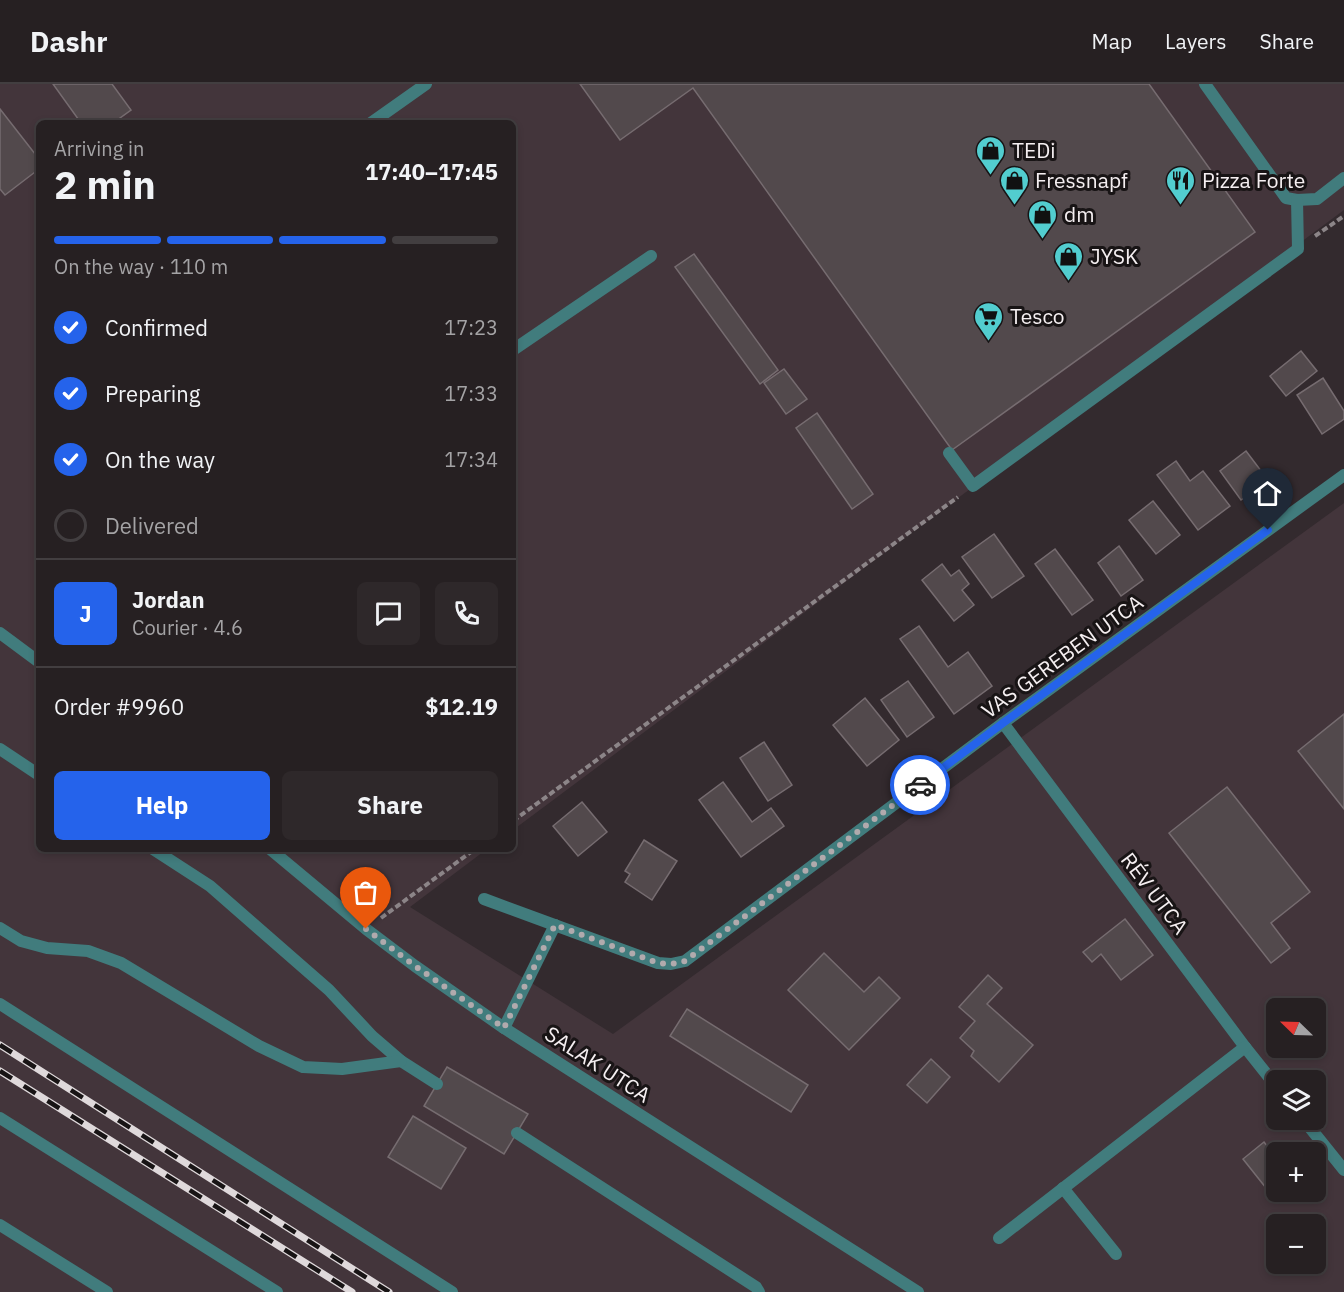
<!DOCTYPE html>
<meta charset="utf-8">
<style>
body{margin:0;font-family:"IBM Plex Sans",sans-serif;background:#2e282a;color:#f1f3f6;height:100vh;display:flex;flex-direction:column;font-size:22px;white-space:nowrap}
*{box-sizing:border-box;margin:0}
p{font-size:20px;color:#a4a3a5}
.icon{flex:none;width:33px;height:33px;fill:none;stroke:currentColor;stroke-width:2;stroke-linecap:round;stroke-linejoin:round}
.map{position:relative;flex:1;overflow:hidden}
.drawer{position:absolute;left:36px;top:36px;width:480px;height:732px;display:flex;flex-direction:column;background:#262022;border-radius:9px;box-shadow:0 3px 9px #0003,0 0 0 2px #423e40}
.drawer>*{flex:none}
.needle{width:39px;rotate:293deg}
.buttons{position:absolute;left:1266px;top:914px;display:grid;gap:12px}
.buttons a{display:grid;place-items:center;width:60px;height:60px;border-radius:9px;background:#262022;box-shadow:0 3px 9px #0003,0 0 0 2px #423e40;font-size:30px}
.pin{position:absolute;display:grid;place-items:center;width:51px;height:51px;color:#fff;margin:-62px -26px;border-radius:50% 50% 50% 0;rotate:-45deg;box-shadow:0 0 6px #0007}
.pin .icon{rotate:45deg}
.courier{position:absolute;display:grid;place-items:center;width:60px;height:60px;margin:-30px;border:4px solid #2563eb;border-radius:50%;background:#fff;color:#222;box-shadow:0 2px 8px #0007}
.summary em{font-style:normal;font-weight:700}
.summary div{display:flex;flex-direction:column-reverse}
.summary{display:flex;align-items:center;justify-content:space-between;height:102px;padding:0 18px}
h1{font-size:39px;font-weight:700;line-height:45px}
.bar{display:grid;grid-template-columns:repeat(4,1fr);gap:9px 6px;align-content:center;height:72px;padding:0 18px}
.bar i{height:8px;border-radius:4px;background:#423e40}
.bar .on{background:#2563eb}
.bar p{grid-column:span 4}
.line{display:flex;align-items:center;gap:15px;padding:0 18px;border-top:2px solid #423e40}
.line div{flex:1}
.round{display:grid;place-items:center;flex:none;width:63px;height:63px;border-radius:9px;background:#2e282a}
ol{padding:0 18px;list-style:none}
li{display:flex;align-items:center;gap:18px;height:66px}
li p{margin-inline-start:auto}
li .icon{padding:6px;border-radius:50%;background:#2563eb;color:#fff;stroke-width:4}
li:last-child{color:#a4a3a5}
li i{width:33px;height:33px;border:3px solid #423e40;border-radius:50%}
.action{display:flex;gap:12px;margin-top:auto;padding:12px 18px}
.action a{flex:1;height:69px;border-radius:9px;background:#2563eb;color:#fff;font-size:24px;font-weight:700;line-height:69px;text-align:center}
.action a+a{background:#2e282a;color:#f1f3f6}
header{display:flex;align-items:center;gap:36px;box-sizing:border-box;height:84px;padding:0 30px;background:#262022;border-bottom:2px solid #423e40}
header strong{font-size:28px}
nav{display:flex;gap:33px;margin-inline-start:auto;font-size:21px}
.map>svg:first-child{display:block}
</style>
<header>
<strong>Dashr</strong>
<nav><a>Map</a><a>Layers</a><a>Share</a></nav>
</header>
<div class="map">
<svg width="1344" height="1208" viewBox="0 0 1344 1208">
<rect width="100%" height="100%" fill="#332a2e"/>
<path fill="#43353b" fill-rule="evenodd" d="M0,0H1344V126L513,746V39H39V765H487L410,823L613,950L1344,419V1208H0ZM1276,924H1316V963H1276ZM1276,996H1316V1035H1276ZM1276,1068H1316V1107H1276ZM1276,1140H1316V1179H1276Z"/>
<g fill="#52494c" stroke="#766c70" stroke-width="1.5">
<path d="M53,0H112L131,26L113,39H81Z"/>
<path d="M580,0H1149L1255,148L952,366L693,4L620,56Z"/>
<path d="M0,25L39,75V85L5,111L0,105Z"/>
<path d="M694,170L778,286L760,300L675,183Z"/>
<path d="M1301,267L1317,287L1286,312L1270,292Z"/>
<path d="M784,285L807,315L786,330L764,299Z"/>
<path d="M1323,294L1344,327V335L1322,350L1297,311Z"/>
<path d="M817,329L873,410L852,425L796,344Z"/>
<path d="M1246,367L1268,396L1241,416L1220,387Z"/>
<path d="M1176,377L1190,397L1203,387L1230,422L1198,446L1157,391Z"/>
<path d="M1153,417L1180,451L1156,470L1129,436Z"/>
<path d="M994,450L1024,492L992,514L962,473Z"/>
<path d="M1119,462L1143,496L1121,512L1098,479Z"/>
<path d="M1055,465L1093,516L1072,531L1035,480Z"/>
<path d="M942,480L951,492L959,486L969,500L962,506L974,521L954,537L922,496Z"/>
<path d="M919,542L948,583L968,568L992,602L954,630L900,555Z"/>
<path d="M908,597L934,633L907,653L881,616Z"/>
<path d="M865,614L899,656L867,682L833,641Z"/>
<path d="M1344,630V725L1298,667Z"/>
<path d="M764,658L792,701L768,717L740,674Z"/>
<path d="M723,698L752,738L771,724L784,742L741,773L699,716Z"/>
<path d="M1227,703L1310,808L1271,839L1290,864L1271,879L1169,749Z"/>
<path d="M582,718L607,748L578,772L553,742Z"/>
<path d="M644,756L677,777L652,816L625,798L630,790L625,787Z"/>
<path d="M1125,835L1153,871L1121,896L1101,870L1092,878L1083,868Z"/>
<path d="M824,869L864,908L879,893L900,914L849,966L788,906Z"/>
<path d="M988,891L1002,904L987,920L1033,961L999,998L971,972L974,967L960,954L975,937L959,923Z"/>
<path d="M687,925L808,1001L791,1028L670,952Z"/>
<path d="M931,975L950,993L927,1019L907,1001Z"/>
<path d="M447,983L528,1030L504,1070L424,1022Z"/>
<path d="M413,1032L466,1064L441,1105L388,1073Z"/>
<path d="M1264,1058L1276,1074V1107H1282L1274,1114L1243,1075Z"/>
</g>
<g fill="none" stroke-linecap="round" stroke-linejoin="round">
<g stroke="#8c8588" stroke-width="4" stroke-dasharray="6 3" stroke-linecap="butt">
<path d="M1315,152L1344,132"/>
<path d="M513,737L958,413"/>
<path d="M381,834L475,765"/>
</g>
<g stroke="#417c7d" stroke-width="12">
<path d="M1205,0L1286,114L1297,116L1317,115L1344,94"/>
<path d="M371,39L426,0"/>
<path d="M513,266L651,172"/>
<path d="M949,369L973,402L1298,165L1297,116"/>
<path d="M0,665L39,691"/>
<path d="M153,765L210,802L329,906L372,952L401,977L437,1000"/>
<path d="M0,844L21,857L47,864L88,867L121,879L259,962L303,983L342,985L401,977"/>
<path d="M0,920L452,1208"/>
<path d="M0,1034L277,1208"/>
<path d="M517,1049L756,1203L759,1208"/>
<path d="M1063,1104L1116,1170"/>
<path d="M0,1141L107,1208"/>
</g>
<g stroke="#417c7d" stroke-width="12">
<path d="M0,549L39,578"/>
<path d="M1003,639L1245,963L1276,1002"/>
<path d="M270,765L366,845L415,882L504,944L918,1208"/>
<path d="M484,815L658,879L671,880L685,877L1003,639L1344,391"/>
<path d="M504,944L555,841"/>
<path d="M1303,1035L1344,1086"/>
<path d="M999,1154L1245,963"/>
</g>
<defs>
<g id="rail">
<path d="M0,961L389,1208"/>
<path d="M0,987L352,1208"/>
</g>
</defs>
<use href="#rail" stroke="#dfd9db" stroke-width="7"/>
<use href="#rail" stroke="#181415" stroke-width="4.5" stroke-dasharray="14" stroke-linecap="butt"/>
</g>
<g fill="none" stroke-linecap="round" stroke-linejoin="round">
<path stroke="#b1aaad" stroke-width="6" stroke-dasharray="0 10.8" d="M366,845L415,882L504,944L555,841L658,879L671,880L685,877L920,701"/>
<path stroke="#2563eb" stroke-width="8" d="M920,701L1003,639L1268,446"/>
</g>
<defs>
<symbol id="shop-pin" viewBox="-11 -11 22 30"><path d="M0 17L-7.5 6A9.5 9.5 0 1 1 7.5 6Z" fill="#52cdcf" stroke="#181415"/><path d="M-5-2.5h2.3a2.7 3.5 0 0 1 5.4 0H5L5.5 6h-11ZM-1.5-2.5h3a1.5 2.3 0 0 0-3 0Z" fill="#111"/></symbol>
<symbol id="restaurant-pin" viewBox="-11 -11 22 30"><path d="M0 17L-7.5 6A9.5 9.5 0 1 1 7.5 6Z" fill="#52cdcf" stroke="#181415"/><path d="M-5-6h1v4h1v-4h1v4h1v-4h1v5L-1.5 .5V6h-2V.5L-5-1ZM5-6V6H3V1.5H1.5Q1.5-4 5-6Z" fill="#111"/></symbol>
<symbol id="supermarket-pin" viewBox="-11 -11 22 30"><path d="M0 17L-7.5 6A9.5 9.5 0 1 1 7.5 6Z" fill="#52cdcf" stroke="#181415"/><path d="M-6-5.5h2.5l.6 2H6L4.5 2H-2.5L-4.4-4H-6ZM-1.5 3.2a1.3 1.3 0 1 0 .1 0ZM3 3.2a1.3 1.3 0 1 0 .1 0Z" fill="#111"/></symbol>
</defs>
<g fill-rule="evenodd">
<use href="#shop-pin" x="974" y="50" width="33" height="45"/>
<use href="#shop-pin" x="998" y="80" width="33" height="45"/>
<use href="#restaurant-pin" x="1164" y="80" width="33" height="45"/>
<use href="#shop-pin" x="1026" y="114" width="33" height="45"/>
<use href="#shop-pin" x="1052" y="156" width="33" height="45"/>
<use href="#supermarket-pin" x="972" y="216" width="33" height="45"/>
</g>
<g text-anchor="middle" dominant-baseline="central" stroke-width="6" stroke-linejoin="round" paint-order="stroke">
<g font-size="21" fill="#f5eff1" stroke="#181415" text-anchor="start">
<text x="1012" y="66">TEDi</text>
<text x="1035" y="96">Fressnapf</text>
<text x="1202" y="96">Pizza Forte</text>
<text x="1064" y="130">dm</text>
<text x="1090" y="172">JYSK</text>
<text x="1010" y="232">Tesco</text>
</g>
<g font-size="21" fill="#f5eff1" stroke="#181415">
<text transform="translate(1062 572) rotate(-36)">VAS GEREBEN UTCA</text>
<text transform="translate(1155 809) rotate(53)">RÉV UTCA</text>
<text transform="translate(598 980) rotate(33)">SALAK UTCA</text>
</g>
</g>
</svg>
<div class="buttons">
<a><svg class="needle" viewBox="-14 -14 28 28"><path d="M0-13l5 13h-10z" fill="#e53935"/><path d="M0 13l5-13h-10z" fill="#a4a3a5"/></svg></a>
<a><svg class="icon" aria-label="layers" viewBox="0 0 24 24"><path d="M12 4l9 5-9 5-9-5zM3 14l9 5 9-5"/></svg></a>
<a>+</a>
<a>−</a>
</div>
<div class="pin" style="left:366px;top:845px;background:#ea580c"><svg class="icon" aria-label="bag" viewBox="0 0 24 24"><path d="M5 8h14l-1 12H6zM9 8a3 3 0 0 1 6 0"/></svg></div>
<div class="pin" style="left:1268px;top:446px;background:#1f2937"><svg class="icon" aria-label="home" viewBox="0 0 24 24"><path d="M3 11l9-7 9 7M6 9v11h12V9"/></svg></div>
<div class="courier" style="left:920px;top:701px"><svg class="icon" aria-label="car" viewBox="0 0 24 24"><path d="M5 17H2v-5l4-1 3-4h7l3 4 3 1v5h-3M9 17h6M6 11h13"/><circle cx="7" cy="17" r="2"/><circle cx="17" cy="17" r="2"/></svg></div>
<section class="drawer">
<div class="summary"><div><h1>2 min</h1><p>Arriving in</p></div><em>17:40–17:45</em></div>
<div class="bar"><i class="on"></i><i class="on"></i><i class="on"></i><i></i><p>On the way · 110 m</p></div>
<ol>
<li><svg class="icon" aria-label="check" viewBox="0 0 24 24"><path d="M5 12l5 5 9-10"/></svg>Confirmed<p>17:23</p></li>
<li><svg class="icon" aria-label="check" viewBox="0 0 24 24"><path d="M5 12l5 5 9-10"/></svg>Preparing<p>17:33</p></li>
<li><svg class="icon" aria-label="check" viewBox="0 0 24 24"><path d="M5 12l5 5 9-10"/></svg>On the way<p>17:34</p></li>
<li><i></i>Delivered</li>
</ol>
<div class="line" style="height:108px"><b class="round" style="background:#2563eb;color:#fff">J</b><div><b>Jordan</b><p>Courier · 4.6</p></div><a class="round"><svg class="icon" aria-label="chat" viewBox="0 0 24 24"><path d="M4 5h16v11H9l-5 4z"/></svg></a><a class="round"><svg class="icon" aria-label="phone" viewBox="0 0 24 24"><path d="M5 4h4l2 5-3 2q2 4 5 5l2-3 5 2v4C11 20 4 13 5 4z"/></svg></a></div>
<div class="line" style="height:78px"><div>Order #9960</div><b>$12.19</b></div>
<div class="action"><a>Help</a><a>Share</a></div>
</section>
</div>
